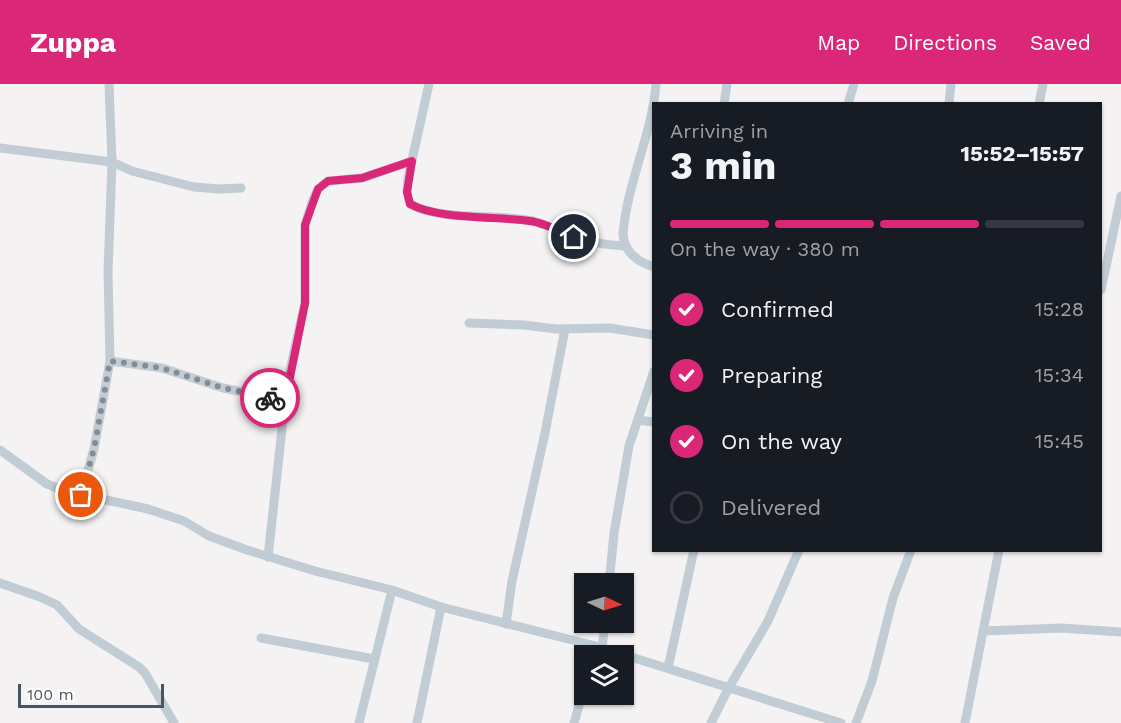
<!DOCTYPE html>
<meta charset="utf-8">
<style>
body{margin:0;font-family:"Work Sans",sans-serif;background:#20242c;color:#f1f3f6;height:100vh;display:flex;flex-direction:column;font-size:22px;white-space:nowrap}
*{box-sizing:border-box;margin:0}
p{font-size:20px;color:#9ea1a6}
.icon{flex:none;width:33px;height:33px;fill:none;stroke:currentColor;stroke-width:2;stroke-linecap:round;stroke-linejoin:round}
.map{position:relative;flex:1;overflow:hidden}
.details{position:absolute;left:652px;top:18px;width:450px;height:450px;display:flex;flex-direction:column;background:#171b24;border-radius:0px;box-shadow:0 2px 4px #0004}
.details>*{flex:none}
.needle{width:39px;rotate:94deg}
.fabs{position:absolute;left:574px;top:489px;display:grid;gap:12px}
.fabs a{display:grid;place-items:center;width:60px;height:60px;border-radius:0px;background:#171b24;box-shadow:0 2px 4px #0004;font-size:30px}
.scale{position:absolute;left:18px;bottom:15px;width:146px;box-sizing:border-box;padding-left:6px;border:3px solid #485661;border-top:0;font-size:16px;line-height:21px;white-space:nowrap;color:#485661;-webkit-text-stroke:4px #fff;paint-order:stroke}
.pin{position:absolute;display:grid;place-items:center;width:51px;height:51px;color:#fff;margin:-26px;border:3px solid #fff;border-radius:50%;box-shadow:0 2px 6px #0007}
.courier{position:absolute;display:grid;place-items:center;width:60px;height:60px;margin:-30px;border:4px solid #db2777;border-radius:50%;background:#fff;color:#222;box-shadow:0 2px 8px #0007}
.headline em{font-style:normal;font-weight:700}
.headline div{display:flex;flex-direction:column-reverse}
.headline{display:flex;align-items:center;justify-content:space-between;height:102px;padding:0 18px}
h1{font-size:39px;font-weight:700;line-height:45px}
.bar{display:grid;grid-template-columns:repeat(4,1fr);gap:9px 6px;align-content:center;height:72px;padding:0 18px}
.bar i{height:8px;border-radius:4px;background:#363941}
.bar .selected{background:#db2777}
.bar p{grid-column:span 4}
ol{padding:0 18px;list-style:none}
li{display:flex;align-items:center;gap:18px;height:66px}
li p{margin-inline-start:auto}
li .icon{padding:6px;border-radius:50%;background:#db2777;color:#fff;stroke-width:4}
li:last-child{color:#9ea1a6}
li i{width:33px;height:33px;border:3px solid #363941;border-radius:50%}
header{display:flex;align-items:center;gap:36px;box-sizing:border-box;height:84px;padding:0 30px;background:#db2777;color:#fff}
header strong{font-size:28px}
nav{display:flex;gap:33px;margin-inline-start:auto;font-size:21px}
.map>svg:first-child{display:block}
</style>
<header>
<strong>Zuppa</strong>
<nav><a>Map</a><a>Directions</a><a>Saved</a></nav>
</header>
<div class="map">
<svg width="1121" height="639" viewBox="0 0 1121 639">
<rect width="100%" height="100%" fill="#f4f2f2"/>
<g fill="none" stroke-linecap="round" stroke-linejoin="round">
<g stroke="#c2ccd4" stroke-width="9">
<path d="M429,0L408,94L407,108L410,120C443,138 498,129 533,137C548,141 561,149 576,154C592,159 609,161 626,162"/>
<path d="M724,20L727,0"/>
<path d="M848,20L854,0"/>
<path d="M949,20L951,0"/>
<path d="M1039,20L1043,0"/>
<path d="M0,64L112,78L132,87L194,103L219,105L241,104"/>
<path d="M654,183C638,178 624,168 623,150C627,99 652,51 656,0"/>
<path d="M1101,206L1121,112"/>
<path d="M469,239L524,241L556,245L610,244L654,251"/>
<path d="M110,277L162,284L223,304L285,317"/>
<path d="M638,336L654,338"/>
<path d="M0,366L47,400L64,407L148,425L184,437L209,452L247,466L315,487L392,506L441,523L596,562L841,639"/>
<path d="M81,411L94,365L110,277L108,188L112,78L109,0"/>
<path d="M268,473L287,299L305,219V141L312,118L318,105L328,97L362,94L412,77"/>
<path d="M0,499L40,513L57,521L79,545L139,583L145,589L174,639"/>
<path d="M609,500L614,449L629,362L654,287"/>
<path d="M506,540L512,497L545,349L565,245"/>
<path d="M983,547L1061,544L1121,548"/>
<path d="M261,554L374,575"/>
<path d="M602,564L605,538"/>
<path d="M668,584L694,466"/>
<path d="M359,639L392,506"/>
<path d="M417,639L441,523"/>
<path d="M574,639L585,601"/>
<path d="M711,639L728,605L768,537L799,466"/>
<path d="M856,639L872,597L893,514L911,466"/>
<path d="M965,639L999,466"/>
</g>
</g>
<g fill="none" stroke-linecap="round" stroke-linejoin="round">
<path stroke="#848d94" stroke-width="6" stroke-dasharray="0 10.8" d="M81,411L94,365L110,277L162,284L223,304L270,314"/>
<path stroke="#db2777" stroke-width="8" d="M270,314L285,318L305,219V141L318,105L328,97L362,94L412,77L407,108L410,120C439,136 497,132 530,137C545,139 560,147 574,153"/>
</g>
</svg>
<div class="fabs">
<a><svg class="needle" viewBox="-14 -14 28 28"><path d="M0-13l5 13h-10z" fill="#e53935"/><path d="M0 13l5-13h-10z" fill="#9ea1a6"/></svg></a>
<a><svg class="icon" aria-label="layers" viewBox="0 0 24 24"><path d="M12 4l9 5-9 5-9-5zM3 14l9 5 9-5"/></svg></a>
</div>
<div class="scale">100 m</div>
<div class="pin" style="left:81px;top:411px;background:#ea580c"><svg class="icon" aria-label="bag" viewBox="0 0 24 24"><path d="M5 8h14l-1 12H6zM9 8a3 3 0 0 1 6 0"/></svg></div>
<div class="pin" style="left:574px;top:153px;background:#1f2937"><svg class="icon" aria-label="home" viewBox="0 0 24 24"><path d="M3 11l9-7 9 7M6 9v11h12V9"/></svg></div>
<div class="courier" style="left:270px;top:314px"><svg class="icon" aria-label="bike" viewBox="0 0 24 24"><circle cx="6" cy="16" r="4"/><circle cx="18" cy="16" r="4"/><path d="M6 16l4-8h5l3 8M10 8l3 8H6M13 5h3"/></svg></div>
<section class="details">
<div class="headline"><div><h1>3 min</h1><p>Arriving in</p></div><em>15:52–15:57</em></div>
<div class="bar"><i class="selected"></i><i class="selected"></i><i class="selected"></i><i></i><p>On the way · 380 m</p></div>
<ol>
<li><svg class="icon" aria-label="check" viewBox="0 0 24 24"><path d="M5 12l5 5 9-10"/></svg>Confirmed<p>15:28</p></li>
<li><svg class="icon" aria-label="check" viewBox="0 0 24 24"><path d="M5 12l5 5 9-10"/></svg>Preparing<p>15:34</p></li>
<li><svg class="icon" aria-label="check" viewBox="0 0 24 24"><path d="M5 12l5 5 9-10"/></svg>On the way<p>15:45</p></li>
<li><i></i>Delivered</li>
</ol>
</section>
</div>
